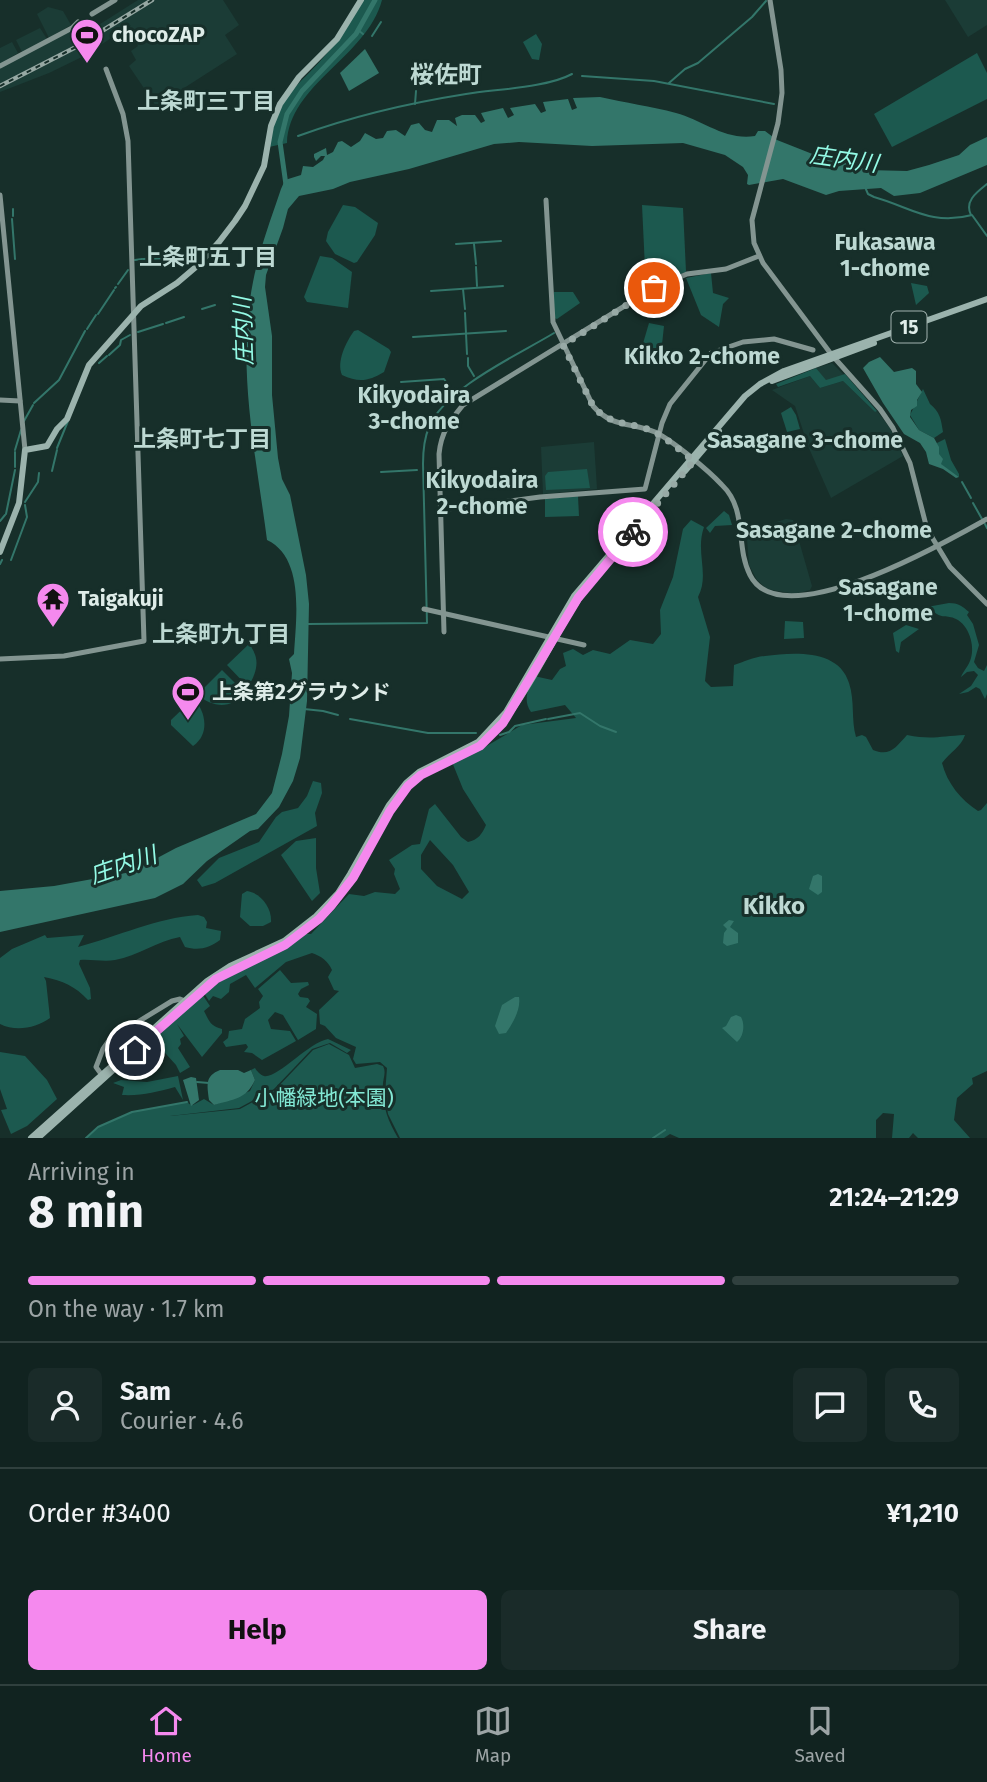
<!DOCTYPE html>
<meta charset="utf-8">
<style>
body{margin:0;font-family:"Fira Sans","Noto Sans JP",sans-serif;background:#1a2b29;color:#f1f3f6;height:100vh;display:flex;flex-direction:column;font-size:26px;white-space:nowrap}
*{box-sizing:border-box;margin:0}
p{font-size:23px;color:#9ca4a5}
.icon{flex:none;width:38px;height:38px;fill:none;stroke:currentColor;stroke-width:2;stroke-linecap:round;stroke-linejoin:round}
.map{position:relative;height:1138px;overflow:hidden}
.panel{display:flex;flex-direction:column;background:#112320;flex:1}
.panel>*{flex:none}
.pin{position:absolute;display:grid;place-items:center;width:60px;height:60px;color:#fff;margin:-30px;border:4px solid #fff;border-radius:50%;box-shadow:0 2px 7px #0007}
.courier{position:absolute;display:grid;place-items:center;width:70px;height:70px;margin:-35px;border:5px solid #f589ee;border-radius:50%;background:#fff;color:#222;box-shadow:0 2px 9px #0007}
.summary em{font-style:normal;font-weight:700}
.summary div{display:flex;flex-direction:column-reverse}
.summary{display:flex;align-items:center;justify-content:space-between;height:119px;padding:0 28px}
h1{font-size:46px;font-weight:700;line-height:52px}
.bar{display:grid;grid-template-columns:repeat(4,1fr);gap:10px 7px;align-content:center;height:84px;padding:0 28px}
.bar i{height:9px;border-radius:5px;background:#30403e}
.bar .selected{background:#f589ee}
.bar p{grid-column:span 4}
.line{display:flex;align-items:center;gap:18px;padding:0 28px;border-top:2px solid #30403e}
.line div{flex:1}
.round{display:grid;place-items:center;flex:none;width:74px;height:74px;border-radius:10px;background:#1a2b29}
.action{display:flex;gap:14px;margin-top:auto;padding:14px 28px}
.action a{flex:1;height:80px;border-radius:10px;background:#f589ee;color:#111;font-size:28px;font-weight:700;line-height:80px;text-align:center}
.action a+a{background:#1a2b29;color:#f1f3f6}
.tab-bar{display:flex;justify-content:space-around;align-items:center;height:98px;border-top:2px solid #30403e;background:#112320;font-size:19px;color:#9ca4a5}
.tab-bar a{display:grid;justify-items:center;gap:4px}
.tab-bar .selected{color:#f589ee}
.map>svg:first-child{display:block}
</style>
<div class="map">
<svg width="987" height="1138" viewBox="0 0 987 1138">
<rect width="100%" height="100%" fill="#172f2a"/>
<g fill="#1b3c36">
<path d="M138,0H223L239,25L225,35L237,54L156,106L129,66L136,60L131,51L138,46L128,29L131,25L84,56L49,73L0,92V68L73,30L78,38Z"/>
<path d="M945,0H987V25L968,37Z"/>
<path d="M48,7L63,11L71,25L49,38L37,14Z"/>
<path d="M40,28L47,39L22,52L16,40Z"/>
<path d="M12,42L18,53L0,64V48Z"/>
<path d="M832,363L844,375L826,381L816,368Z"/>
<path d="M810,376L820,388L843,381L875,412L877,411L890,428L903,456L831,498L808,446L795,406L772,390Z"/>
<path d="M594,442L597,489L543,494L541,447Z"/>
<path d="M786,519L793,520L812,586L810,590L795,594L767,589L757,580L749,565L746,526H763Z"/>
</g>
<g fill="#1c594f" fill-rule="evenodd">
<path d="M361,0H382C367,57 289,84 287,143L269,147C277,91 301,87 332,47C343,32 351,15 361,0Z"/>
<path d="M536,34L542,44L539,60L532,59L523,42Z"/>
<path d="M977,53L987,73V99L892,147L874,114Z"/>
<path d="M343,205L355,207L378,223L375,235L357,262L354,263L335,254L326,241L328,232Z"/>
<path d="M642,205L683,208L686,272L656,285L645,268Z"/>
<path d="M320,256L332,258L352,272L348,308L307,302L304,297Z"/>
<path d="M711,273L713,293L729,298L723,304L719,327L701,315L686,278Z"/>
<path d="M911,283L927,286L929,293L916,305Z"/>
<path d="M554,292H573L580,303L557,319L554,318Z"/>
<path d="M649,323L664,326L660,363L639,357Z"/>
<path d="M358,330L389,349L391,352L384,372C369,381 359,383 342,375C336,362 346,342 354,331Z"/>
<path d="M816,368L826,380L845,374L877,411L875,412L843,381L820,388L810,376L778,387L776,384Z"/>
<path d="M923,389L930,404C940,412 941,419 943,432L934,438L919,430L910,415Z"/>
<path d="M791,407L796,415L800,429L787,432L781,413Z"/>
<path d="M945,439L951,460L959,474V477L940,464L937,443Z"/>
<path d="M587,469L590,488L546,490L545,476L548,472Z"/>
<path d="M578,496L579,516L545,517V499Z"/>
<path d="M724,511L729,515L732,525L715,526L710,533L706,528Z"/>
<path d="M691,520L704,527C695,553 710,574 698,597L710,637L705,681L711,687L733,686L734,665C744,662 754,657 765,656C794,652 839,649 849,683C855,701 851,720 856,737L862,735L866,737L873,750C890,757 896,747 907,735C932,740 941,736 965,735C961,747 950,752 942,763C947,783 961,800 978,811L981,810L987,803V1071L972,1078L973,1084L957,1098L954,1120L970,1138H918L913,1133L909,1138H892L894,1114L883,1113L876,1120V1138H679L670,1134L664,1138H400L388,1114L385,1094L387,1068L380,1062L356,1064L353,1059L356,1047L336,1038L325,1026L320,1024L319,1010L339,991L334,990L328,977L332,970C328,961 321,956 312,953L286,962L255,988L246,975L230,984L229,992L221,999L213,996L209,1001L204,993L229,975L275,954L306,934H311L349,894L364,896L375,892L395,894L400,889L394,874L395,869L389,860L412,845L420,844L429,809L435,804L461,837L468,842C478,840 482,834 486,825L463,789L452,762L485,747L522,725L576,718L565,705L531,712C522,699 529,689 534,676L552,680L560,669L566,666L563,653L573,649L583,655L593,650L610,654L630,640L653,644L661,634L660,610L673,577L683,529ZM430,840L453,865L469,892L462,899L437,886L421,869V855Z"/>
<path d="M949,603C958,603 962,606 969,612L967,615L973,624L979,645L974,662L978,668L984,671L987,665V694L985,699L980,689L976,687L968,692L959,694L971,686L978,675L974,671L967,672L961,677C963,671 969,666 971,658C975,646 969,625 956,619C946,614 943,620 931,610L924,621L916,615L927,607Z"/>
<path d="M785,621L803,622L804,638L784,639Z"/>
<path d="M906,625L919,629L901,642L899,653L896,651L893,633Z"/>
<path d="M249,644C261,659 257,672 248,687L227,665Z"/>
<path d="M222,670L245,693C230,710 213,707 197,695Z"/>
<path d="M194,698C206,713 210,734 193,746L171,725V720Z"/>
<path d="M313,781L321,783L322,793L315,813L317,826L215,883L202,887L197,880L219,858L259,842L276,817L282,812L298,808L307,796Z"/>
<path d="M316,838V868L320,893L312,901L281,855L296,841Z"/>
<path d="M247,891C261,893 272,908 271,922L263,926H250L240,917L242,894Z"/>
<path d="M198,915L204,917L207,922L206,928L221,931L220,940C209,948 199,951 185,947L180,937C157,941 138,956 115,960C104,962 91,959 80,960L79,964L90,988L91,999L88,1000C75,986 63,981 44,977L46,981L50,1018C36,1028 16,1032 0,1024V958L12,949L45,935L47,938L84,935L78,947C119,936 156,918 198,915Z"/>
<path d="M280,970L291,983L308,982L309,985L301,989L298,994L300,997L308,998L310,1001L306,1007L317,1014L316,1029L298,1040L283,1015L275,1012L268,1020L271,1029L290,1031L296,1041L262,1060L252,1053L244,1052L248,1047L246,1044L226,1047L223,1042L228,1038L229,1031L242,1029L245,1019L260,1008L259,1002L263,996L258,989Z"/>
<path d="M202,994L210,1006L204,1011C210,1023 211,1026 222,1029V1033L202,1057L177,1024L184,1036L180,1039L181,1044L178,1048L190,1067L180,1073L176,1065L157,1044L148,1049C160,1027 183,1011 202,994Z"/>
<path d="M328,1039L351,1050L347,1053L330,1043L312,1049L274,1089L239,1108L170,1116L240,1109L275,1090L313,1050L329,1044L349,1055L355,1068L377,1064L383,1066C387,1074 382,1079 383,1088C383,1108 388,1121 398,1138H86L99,1127L132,1112L188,1102L189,1104L193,1105L204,1099L214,1105L250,1091L255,1080L251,1070L255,1068C257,1071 260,1075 264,1076C277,1079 309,1042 328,1039Z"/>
<path d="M0,1052L25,1056L47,1080L57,1099L27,1126L11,1134L1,1110L7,1109L0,1089Z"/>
<path d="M178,1076L183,1100L175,1087C156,1092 142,1096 122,1095L124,1087L113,1083L121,1080L147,1082Z"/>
</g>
<g fill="#33766a">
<path d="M365,49L379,73L349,91L340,73Z"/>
<path d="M600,97C625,103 651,106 676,113C702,120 726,141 755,136L758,131H765L777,140L815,155L836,157L867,170L907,171L929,165L959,155L970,145L987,137V165L920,193L894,196L881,188L839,191L826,195L783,179L749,185L747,184L748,175L743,167L725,155L683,143L592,146L519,142L494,144L409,169L350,182L333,189L299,196L288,209L283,228L266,275L265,287L272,336V395L278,458L282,479L290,495L306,575L309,604L307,701L300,758L293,781L279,807L258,829L250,831L207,861L183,884L155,898L0,932V891L54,886L131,872L176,848L256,814L272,793L282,754L289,716L292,673L289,659L294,654C296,619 305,558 267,540C256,455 236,367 253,282C259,250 271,219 281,189L285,180L301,175L303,166L313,167L323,160L325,156H321L316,161L314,157V154L326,148L327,155L333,152L338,142L342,141L351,147L360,141L365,133L376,139L383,138L387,131L396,130L405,136L411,125L419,123L425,130L432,132L437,120H449L457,126L455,118L462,115H475L481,123L485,121L481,113L503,108L508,118L514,115L510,108L535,104L541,113L546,111L543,102L568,99L572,110L577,108L573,98Z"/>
<path d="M880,357L894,372L912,368L916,371V384L922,392L917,400V406L911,410L910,417L919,430L934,438L939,447V454L943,459L941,464L959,477L956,478L943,469L929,464L926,452L920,443L904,434L883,403L863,368L869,362Z"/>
<path d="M818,874L822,876V892L818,895L809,889L813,876Z"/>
<path d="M729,920L734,921L730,927L738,933V943L727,946L723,943L724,933L727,929L723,925Z"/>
<path d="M515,997H519C521,1009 513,1023 506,1033L499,1034L495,1026L502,1005Z"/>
<path d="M736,1015L741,1017C745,1024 744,1036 737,1042L722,1028L726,1026L731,1017Z"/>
<path d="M220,1070H238L244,1073L251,1070L255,1080C246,1100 233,1099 214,1105L209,1100C207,1084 205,1076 220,1070Z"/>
<path d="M191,1077L196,1078L199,1100L191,1106L183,1080Z"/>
</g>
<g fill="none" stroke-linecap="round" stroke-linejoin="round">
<g stroke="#33766a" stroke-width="2">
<path d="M358,30L363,34"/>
<path d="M372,36L381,22"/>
<path d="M582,76L654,81L774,104"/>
<path d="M669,83L685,69L698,63L752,17L766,1"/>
<path d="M415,104L416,91"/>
<path d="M298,136C353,116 409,103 466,94C496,89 546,88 572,74"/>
<path d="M865,187L868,194L874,197C910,207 931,226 972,215L987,236"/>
<path d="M971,215C964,201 977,192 987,184"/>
<path d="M13,216V209"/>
<path d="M12,219L15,259"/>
<path d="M456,244L501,241"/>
<path d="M474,244L476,264"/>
<path d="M143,259L200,257"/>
<path d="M135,260L142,259"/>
<path d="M476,267L477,286"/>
<path d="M118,284L128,270"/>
<path d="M115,288L116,287"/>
<path d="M463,289L465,309"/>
<path d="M431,291L503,286"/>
<path d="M202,309L215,305"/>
<path d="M465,313L467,354"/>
<path d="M98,314L114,290"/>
<path d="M166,323L184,317"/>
<path d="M87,329L96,315"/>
<path d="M138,332L163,324"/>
<path d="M413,337L506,331"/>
<path d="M109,355L120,345L121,340L130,335"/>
<path d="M468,358V366L474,376"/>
<path d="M99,363L107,356"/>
<path d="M401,382L444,379L451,389"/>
<path d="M34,403L59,380L85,331"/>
<path d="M24,421L33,405"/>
<path d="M392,425L425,423"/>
<path d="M57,448L68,421"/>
<path d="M15,450L21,430"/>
<path d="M15,467V452"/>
<path d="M52,471L57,450"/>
<path d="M381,472L417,470"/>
<path d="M962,482L971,498"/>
<path d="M25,502L38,482L39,473"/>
<path d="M973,503L982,519"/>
<path d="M6,514L15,470"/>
<path d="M0,521L5,515"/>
<path d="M985,524L987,528"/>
<path d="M11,560L27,517L25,505"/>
<path d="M0,564L2,560"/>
<path d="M308,624L427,623L423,464C423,451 424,439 429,427C446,387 518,355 554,333"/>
<path d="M304,709L323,711L338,715"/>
<path d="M350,719L428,733H476"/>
<path d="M548,719L580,713L600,726L616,732"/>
<path d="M500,735L509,732L515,726L546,719"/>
<path d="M197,1082L209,1083"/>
<path d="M86,1138L98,1127L132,1112L187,1102"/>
<path d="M653,1138L665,1130"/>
</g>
<path stroke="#33766a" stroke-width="5" d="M286,185L280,142L287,114L302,91L356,34L375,0"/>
<g stroke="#839591" stroke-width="5">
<path d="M770,0L781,70L782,93L778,123L752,220L754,243L763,263L831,354L880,409L893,428L910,463L927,529L950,567L987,604"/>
<path d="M92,14L115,0"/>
<path d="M0,66L72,28L78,22"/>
<path d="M0,195L25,450"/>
<path d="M546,200L553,322L593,406C612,428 631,422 655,432C673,441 708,470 722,485C748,510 735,546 750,575C781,637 946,542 987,519"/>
<path d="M0,400L20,401"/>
<path d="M440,510L540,497L645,489L662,423L670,404L711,353L743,342L774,339L813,350"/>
<path d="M424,609L584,645"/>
<path d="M444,632L439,454C441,432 450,421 463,405L654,288L687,274L726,269L759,256"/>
<path d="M0,659L64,656L144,641L128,141L123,114L106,69"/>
<path d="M104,1078L96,1067L103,1049L110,1039L172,1001L180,999L185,1001"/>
</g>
<g stroke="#9bb3ad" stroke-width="6">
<path d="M772,381L874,343"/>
<path d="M685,471L719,431"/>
<path d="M0,552L19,503L25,450L47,446L57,429L67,419L89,365L141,306L177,283L197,266L219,242L235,221L245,206L264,166L271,126L280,104L299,77L337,39L361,0"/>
<path d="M597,575L619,548"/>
<path d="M469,752C520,723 551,634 588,586"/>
<path d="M361,864L381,827"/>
<path d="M31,1138L207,981L230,966L284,941L316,916L338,893L350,874L389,805L406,783L419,772L478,742L506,712L574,596L745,396L760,384L784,371L987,299"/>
<path d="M38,1138L132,1053"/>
</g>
<defs>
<path id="rail" d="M0,86L76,47L152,0"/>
</defs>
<use href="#rail" stroke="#96a8a3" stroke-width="4.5"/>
<use href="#rail" stroke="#172f2a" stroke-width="2" stroke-dasharray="5" stroke-linecap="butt"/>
</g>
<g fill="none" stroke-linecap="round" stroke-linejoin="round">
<path stroke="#98aaa6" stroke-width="7" stroke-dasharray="0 12.6" d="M633,532L694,461C682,452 670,441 658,434C634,420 613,429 593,406L563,345L654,288"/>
<path stroke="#f589ee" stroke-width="9" d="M135,1050L216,979L285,945L319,919L331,906L353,878L390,811L408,786L421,775L480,746L503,723L578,598L633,532"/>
</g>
<defs>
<symbol id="stadium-pin" viewBox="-11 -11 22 30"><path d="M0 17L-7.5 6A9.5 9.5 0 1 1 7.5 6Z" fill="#f589ee" stroke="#172f2a"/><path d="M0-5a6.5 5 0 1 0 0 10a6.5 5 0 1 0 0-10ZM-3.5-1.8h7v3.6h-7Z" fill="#111"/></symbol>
<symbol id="temple-pin" viewBox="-11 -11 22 30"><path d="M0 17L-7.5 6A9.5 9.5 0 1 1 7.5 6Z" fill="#f589ee" stroke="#172f2a"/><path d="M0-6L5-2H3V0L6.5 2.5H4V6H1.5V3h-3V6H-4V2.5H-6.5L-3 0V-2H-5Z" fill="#111"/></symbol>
</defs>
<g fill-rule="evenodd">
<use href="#stadium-pin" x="68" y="16" width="38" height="52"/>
<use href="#temple-pin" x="34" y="580" width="38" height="52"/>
<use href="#stadium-pin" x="169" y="673" width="38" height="52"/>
</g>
<g text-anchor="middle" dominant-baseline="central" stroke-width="6" stroke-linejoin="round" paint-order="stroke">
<rect fill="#172f2a" stroke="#a2b3af" stroke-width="2" x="891.5" y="311.5" width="35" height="31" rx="5"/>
<g font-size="19" font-weight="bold" fill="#deece8">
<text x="909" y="327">15</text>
</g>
<g font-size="21" font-weight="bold" fill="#deece8" stroke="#172f2a" text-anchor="start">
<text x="112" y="35">chocoZAP</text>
<text x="78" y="599">Taigakuji</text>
<text x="212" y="692">上条第2グラウンド</text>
</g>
<g font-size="21" fill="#82e8d4" stroke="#172f2a">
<text x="324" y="1098">小幡緑地(本園)</text>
</g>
<g font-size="23" font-weight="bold" fill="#bdd9d3" stroke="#172f2a">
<text x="206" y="101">上条町三丁目</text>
<text x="885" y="242">Fukasawa<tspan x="885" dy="26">1-chome</tspan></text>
<text x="208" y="257">上条町五丁目</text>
<text x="702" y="356">Kikko 2-chome</text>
<text x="414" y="395">Kikyodaira<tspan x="414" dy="26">3-chome</tspan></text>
<text x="202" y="439">上条町七丁目</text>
<text x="805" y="440">Sasagane 3-chome</text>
<text x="482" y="480">Kikyodaira<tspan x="482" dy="26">2-chome</tspan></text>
<text x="834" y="530">Sasagane 2-chome</text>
<text x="888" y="587">Sasagane<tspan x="888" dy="26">1-chome</tspan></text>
<text x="221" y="634">上条町九丁目</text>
</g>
<g font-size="23" font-style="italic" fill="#94fbe6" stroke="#172f2a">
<text transform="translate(844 159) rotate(8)">庄内川</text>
<text transform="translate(243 331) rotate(-92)">庄内川</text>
<text transform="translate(123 865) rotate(-19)">庄内川</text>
</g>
<g font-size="24" font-weight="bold" fill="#bdd9d3" stroke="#172f2a">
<text x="446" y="75">桜佐町</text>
<text x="774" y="906">Kikko</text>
</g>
</g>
</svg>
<div class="pin" style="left:654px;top:288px;background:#ea580c"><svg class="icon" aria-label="bag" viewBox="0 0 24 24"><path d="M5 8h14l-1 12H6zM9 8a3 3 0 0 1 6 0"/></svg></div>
<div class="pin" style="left:135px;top:1050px;background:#1f2937"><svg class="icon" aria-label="home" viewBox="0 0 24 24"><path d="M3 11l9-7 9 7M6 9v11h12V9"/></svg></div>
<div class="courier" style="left:633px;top:532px"><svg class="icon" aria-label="bike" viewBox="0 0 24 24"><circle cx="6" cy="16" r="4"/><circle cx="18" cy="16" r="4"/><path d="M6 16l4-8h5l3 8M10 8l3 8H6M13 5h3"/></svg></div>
</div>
<section class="panel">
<div class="summary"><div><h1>8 min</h1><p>Arriving in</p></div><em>21:24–21:29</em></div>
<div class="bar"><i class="selected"></i><i class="selected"></i><i class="selected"></i><i></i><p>On the way · 1.7 km</p></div>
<div class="line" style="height:126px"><a class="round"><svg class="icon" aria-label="person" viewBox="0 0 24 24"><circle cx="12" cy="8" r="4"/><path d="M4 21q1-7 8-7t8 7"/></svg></a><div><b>Sam</b><p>Courier · 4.6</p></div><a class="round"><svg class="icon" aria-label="chat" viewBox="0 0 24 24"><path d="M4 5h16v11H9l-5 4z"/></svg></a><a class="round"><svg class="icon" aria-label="phone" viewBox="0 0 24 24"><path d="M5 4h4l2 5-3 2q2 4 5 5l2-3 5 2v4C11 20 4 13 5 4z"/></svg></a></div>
<div class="line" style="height:91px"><div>Order #3400</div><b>¥1,210</b></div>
<div class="action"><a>Help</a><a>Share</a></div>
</section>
<nav class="tab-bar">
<a class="selected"><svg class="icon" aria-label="home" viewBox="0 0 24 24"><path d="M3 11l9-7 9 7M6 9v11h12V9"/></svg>Home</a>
<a><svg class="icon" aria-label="map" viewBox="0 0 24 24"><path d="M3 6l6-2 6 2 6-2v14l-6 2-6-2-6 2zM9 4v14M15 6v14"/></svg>Map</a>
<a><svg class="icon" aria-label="saved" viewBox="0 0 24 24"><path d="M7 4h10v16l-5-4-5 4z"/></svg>Saved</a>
</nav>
